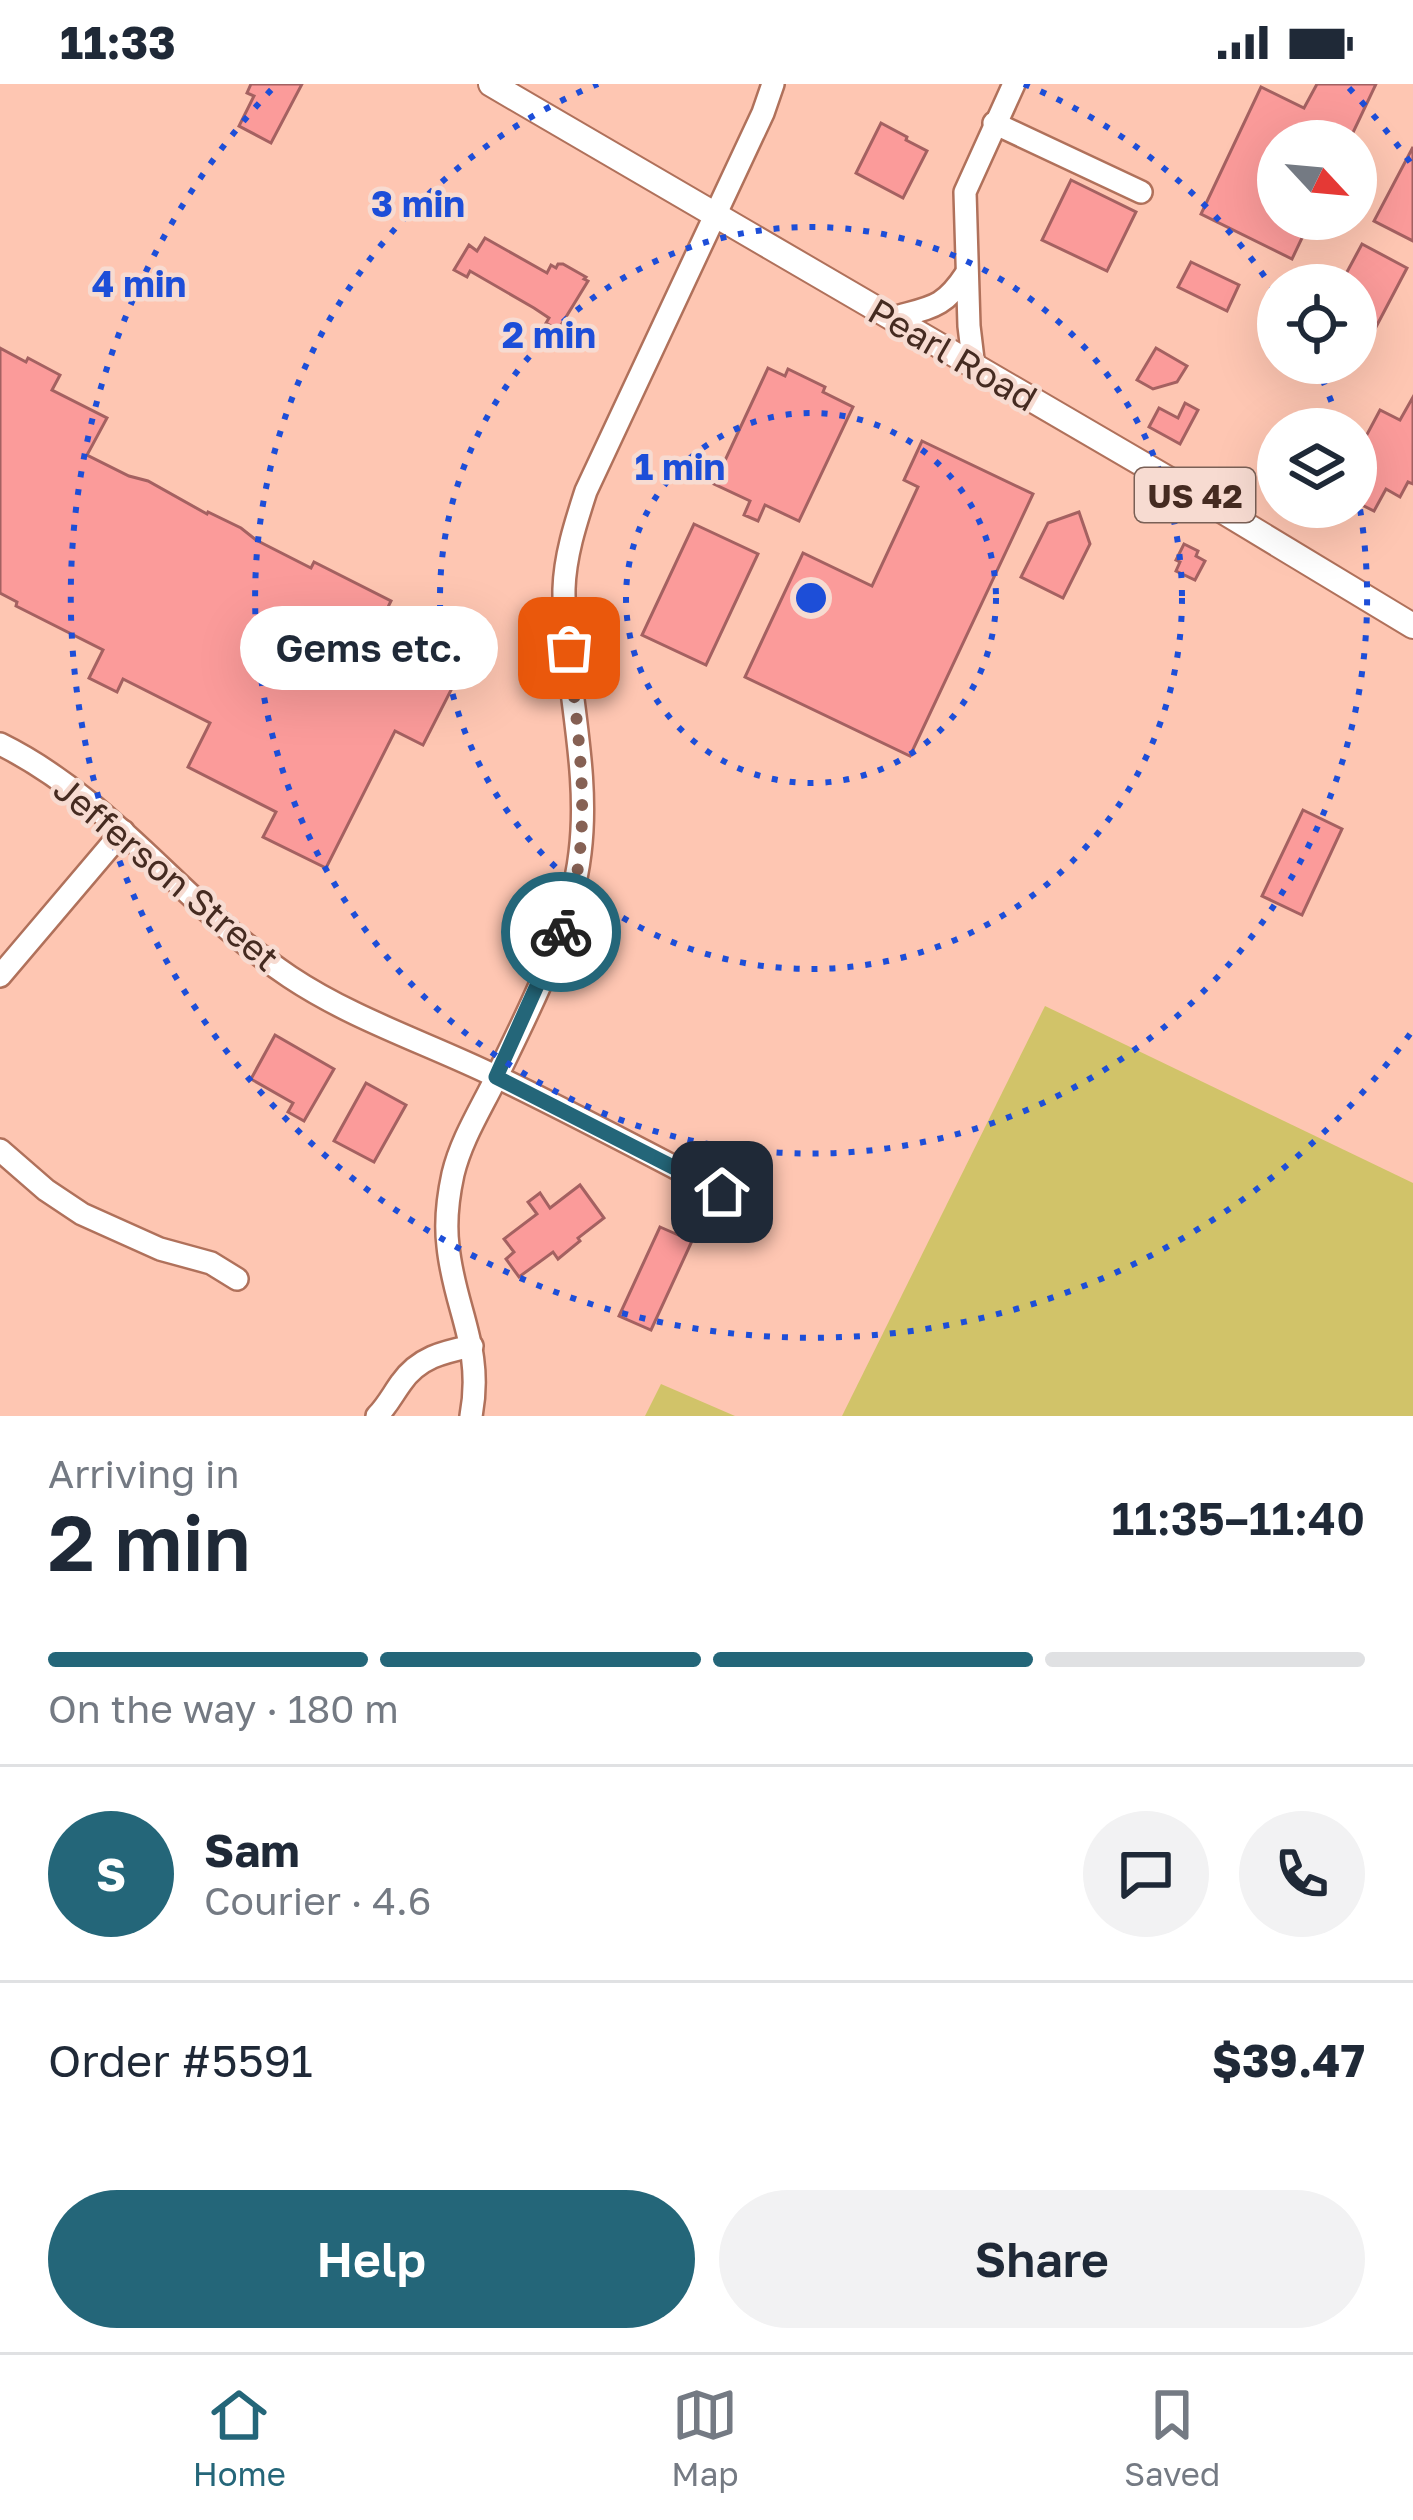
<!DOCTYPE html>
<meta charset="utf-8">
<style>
body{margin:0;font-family:"Golos Text",sans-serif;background:#f2f2f3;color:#1f2937;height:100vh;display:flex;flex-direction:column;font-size:45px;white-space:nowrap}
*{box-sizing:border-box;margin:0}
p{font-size:39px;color:#747a83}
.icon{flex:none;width:66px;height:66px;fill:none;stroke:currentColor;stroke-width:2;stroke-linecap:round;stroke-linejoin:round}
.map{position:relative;height:1332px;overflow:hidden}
.sheet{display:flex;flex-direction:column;background:#fff;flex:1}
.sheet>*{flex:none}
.needle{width:78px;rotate:116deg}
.buttons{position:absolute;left:1257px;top:36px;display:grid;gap:24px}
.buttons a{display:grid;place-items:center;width:120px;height:120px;border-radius:50%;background:#fff;box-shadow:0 12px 48px #0002;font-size:60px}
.pin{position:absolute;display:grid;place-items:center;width:102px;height:102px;color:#fff;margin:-51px;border-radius:24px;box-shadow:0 6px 18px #0006}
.courier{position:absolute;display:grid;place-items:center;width:120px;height:120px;margin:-60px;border:9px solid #246679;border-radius:50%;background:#fff;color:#222;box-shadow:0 3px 15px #0007}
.bubble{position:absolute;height:84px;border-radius:42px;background:#fff;box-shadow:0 12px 48px #0002;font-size:39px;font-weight:600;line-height:84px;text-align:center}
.overview em{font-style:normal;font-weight:600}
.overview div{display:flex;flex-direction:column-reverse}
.overview{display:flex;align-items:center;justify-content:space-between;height:204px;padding:0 48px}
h1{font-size:78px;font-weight:600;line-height:90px}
.bar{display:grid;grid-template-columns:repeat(4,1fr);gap:18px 12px;align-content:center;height:144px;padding:0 48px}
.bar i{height:15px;border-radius:9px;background:#e0e1e3}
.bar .selected{background:#246679}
.bar p{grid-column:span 4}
.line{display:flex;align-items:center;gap:30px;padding:0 48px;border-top:3px solid #e0e1e3}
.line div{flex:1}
.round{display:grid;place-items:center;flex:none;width:126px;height:126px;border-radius:63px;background:#f2f2f3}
.primary-button{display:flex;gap:24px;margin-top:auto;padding:24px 48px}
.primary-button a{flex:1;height:138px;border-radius:72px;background:#246679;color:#fff;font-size:48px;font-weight:600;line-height:138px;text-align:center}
.primary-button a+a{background:#f2f2f3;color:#1f2937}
.status{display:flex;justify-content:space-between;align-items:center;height:84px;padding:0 60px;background:#fff;direction:ltr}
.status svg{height:33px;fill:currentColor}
.dock{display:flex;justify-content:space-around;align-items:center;height:168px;border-top:3px solid #e0e1e3;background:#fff;font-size:33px;color:#747a83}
.dock a{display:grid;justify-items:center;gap:6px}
.dock .selected{color:#246679}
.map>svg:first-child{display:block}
</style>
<div class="status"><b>11:33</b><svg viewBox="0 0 49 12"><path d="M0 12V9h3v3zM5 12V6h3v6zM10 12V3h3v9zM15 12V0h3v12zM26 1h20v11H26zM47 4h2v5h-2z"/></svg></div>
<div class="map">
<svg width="1413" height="1332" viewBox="0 0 1413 1332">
<rect width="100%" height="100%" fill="#fec6b2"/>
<g fill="#d1c369">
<path d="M1045,922L1413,1099V1332H842Z"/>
<path d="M661,1300L735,1332H645Z"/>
</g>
<g fill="#fb9b9a" stroke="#a46161" stroke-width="3">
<path d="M251,0H302L271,59L239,42L254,12L247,9Z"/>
<path d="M1317,0H1376L1349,57H1278V135H1311L1292,175L1201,130L1261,3L1304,24Z"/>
<path d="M881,39L907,53L906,56L927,67L903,114L856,89Z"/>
<path d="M1413,63V157L1374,137Z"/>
<path d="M1071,96L1136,128L1107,187L1042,156Z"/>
<path d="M485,154L547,189L551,181L556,184L558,180H563L586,193L584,195L588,197L558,246L546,239L549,234L534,224L470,187L467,193L454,186L469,161L477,167Z"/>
<path d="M1362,160L1407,184L1356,281V201H1340Z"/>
<path d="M1191,178L1239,201L1227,227L1178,203Z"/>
<path d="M0,264L26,278L28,274L60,291L52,306L107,334L87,371L129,392L148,397L207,430L208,428L241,444L256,456L311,484L314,478L391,517L388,523L472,565L423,661L395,647L326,784L263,753L276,728L188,683L210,639L123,595L117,608L89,594L103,566L16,522L17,518L0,509Z"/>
<path d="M1156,264L1187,282L1177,298L1153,305L1137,296Z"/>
<path d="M768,284L785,292L788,285L825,303L823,308L853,323L799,437L765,421L758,437L744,431L750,417L714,400Z"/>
<path d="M1413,313V400L1408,398L1400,413L1386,405L1374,427L1356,418V371L1380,326L1400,336Z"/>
<path d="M1185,319L1198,326L1180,360L1149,343L1159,324L1178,334Z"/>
<path d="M922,357L1033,410L910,672L745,593L803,469L872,502L918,403L904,396Z"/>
<path d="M1079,428L1090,460L1063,514L1021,493L1048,439Z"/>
<path d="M694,440L758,470L706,581L642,551Z"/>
<path d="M1184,460L1198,467L1196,472L1205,477L1195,496L1176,487L1180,478L1176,476Z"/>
<path d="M1303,726L1342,745L1302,831L1262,812Z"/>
<path d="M275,951L334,985L304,1037L288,1028L293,1019L251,995Z"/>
<path d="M366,999L406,1021L374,1078L334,1057Z"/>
<path d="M580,1101L604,1134L578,1154L580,1157L558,1175L553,1168L519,1193L506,1175L514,1168L504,1155L537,1130L528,1118L540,1109L550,1124Z"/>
<path d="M660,1143L692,1157L651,1246L619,1232Z"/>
</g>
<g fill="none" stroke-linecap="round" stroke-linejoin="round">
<defs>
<g id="minor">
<path d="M994,39L1141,108"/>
<path d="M892,234C931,223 943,225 966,190"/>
<path d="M974,284L969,242L965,108L1014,0"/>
<path d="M0,660C114,716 186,824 290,893C353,935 427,959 495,992C572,1029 647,1069 722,1108"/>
<path d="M0,892L123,747"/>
<path d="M0,1066L46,1106L82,1130L160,1165L211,1179L237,1195"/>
<path d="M377,1332C387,1322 393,1310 401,1299C419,1273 444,1268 472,1262"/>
<path d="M471,1332C484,1263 454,1225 448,1162C445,1138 448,1113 453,1090C461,1057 479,1028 494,998C528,928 571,847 580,769C591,681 563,593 564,505C565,471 576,438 586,407L763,29L773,0"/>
</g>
<path id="major" d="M491,0L1206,417L1413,542"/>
</defs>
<use href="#minor" stroke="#b0715b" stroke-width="26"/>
<use href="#major" stroke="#b0715b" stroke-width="28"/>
<use href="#minor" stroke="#fff" stroke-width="21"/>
<use href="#major" stroke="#fff" stroke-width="24"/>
</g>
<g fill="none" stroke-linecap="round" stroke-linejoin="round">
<path stroke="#866154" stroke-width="12" stroke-dasharray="0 21.6" d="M561,848C597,757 578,658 569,564"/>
<path stroke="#246679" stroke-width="15" d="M561,848L496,993L722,1108"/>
</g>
<g fill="none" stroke="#1d4ed8" stroke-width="6" stroke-dasharray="6 12">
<circle cx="811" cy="514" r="185"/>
<circle cx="811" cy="514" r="371"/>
<path d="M1024 0A556 556 0 0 1 1277 211M1315 279A556 556 0 0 1 1340 342M1357 408A556 556 0 1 1 598 0"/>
<path d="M1410 950A741 741 0 1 1 273 4M1349 4A741 741 0 0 1 1410 78"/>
</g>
<g text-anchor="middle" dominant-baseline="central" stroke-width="9" stroke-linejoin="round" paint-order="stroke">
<rect fill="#f7dbd1" stroke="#7a6056" stroke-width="3" x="1135" y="384" width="120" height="54" rx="9"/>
<g font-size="33" font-weight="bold" fill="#452b21">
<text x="1195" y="411">US 42</text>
</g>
<g font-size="36" fill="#452b21" stroke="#f7dbd1">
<text transform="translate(953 270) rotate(30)">Pearl Road</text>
<text transform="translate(167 789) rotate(40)">Jefferson Street</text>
</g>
</g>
<circle cx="811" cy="514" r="18" fill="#1d4ed8" stroke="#f7dbd1" stroke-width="6"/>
<g font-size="36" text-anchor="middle" font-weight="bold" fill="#1d4ed8" stroke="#f7dbd1" stroke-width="9" stroke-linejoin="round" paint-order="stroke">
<text x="418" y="133">3 min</text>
<text x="139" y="213">4 min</text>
<text x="549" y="264">2 min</text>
<text x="680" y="396">1 min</text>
</g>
</svg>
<div class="buttons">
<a><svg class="needle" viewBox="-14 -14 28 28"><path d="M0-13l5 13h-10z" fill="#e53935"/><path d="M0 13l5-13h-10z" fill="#747a83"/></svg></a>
<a><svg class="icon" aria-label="locate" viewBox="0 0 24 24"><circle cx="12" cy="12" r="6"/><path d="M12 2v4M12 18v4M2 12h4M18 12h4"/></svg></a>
<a><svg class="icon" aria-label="layers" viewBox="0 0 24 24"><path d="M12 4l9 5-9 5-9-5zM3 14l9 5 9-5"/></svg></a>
</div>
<div class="pin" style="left:569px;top:564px;background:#ea580c"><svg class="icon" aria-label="bag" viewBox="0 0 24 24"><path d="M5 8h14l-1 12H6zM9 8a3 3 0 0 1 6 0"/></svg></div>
<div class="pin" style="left:722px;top:1108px;background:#1f2937"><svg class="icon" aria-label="home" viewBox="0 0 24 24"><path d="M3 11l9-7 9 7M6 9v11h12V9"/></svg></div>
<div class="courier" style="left:561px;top:848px"><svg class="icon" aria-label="bike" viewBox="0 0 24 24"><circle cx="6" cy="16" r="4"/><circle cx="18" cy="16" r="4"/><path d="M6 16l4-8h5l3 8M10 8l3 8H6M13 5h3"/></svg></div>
<div class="bubble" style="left:240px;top:522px;width:258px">Gems etc.</div>
</div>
<section class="sheet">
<div class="overview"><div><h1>2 min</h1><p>Arriving in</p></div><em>11:35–11:40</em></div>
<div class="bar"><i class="selected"></i><i class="selected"></i><i class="selected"></i><i></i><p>On the way · 180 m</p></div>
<div class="line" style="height:216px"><b class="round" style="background:#246679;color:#fff">S</b><div><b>Sam</b><p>Courier · 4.6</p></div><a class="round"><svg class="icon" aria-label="chat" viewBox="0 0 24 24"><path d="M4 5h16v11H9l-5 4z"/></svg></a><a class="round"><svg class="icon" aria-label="phone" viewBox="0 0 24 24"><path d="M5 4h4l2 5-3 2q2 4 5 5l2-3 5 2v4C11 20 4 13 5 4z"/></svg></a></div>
<div class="line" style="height:156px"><div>Order #5591</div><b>$39.47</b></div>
<div class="primary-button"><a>Help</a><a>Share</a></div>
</section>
<nav class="dock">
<a class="selected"><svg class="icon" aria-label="home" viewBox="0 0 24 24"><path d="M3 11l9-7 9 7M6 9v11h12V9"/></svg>Home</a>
<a><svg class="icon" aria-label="map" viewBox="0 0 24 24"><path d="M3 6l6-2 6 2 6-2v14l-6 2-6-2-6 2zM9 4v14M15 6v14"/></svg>Map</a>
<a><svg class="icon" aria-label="saved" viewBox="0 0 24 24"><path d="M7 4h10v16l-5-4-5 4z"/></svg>Saved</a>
</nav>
